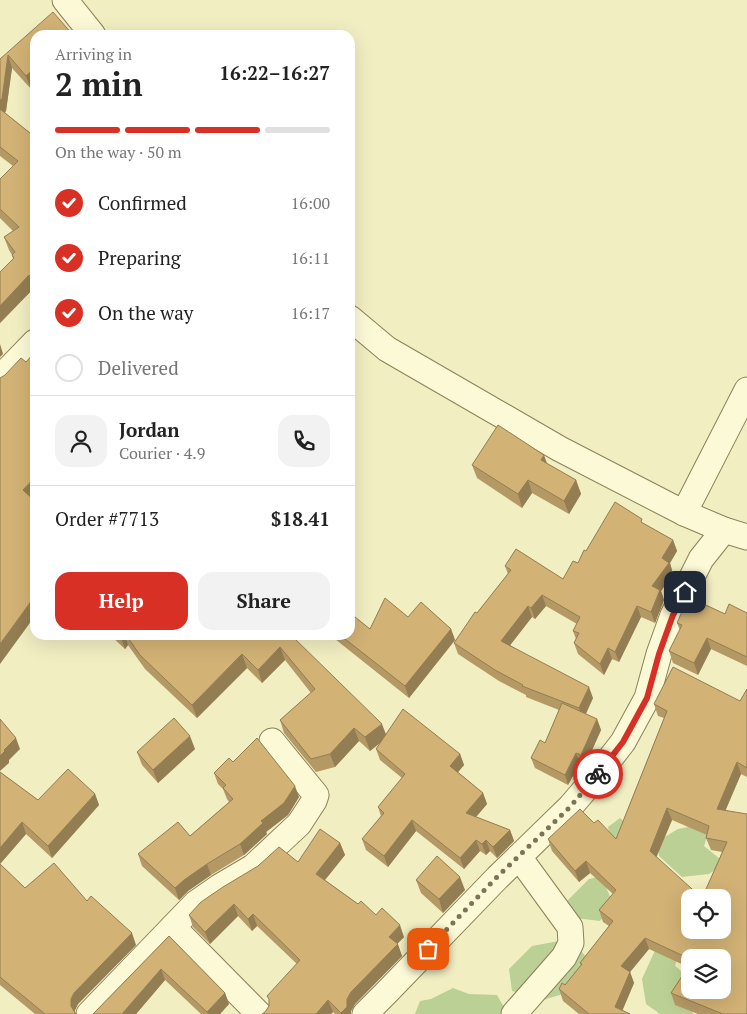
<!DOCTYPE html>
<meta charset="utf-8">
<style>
body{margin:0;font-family:"PT Serif",serif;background:#f2f2f2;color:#222;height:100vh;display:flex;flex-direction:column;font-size:19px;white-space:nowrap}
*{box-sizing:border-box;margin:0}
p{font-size:16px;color:#767676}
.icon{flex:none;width:28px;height:28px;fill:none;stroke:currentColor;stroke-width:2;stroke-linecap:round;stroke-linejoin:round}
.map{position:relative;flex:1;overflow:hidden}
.sheet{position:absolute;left:30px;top:30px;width:325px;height:610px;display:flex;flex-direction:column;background:#fff;border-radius:15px;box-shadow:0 5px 20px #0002}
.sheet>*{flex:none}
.buttons{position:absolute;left:681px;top:889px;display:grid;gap:10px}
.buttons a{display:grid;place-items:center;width:50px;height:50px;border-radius:10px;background:#fff;box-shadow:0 5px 20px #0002;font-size:25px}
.pin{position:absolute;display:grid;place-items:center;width:42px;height:42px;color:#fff;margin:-21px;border-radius:10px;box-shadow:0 2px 8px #0006}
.courier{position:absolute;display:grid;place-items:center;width:50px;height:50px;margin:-25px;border:4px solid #d93025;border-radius:50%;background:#fff;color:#222;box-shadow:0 1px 6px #0007}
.summary em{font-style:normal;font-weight:700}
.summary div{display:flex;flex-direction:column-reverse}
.summary{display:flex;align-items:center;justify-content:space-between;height:85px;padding:0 25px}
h1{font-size:32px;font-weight:700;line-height:38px}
.bar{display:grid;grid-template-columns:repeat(4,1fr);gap:8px 5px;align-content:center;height:60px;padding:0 25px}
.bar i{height:6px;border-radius:4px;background:#e0e0e0}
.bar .on{background:#d93025}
.bar p{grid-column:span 4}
.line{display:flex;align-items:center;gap:12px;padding:0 25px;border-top:1px solid #e0e0e0}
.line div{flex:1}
.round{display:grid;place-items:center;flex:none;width:52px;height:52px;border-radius:15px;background:#f2f2f2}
ol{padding:0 25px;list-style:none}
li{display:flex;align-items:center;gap:15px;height:55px}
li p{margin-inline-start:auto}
li .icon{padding:5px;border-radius:50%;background:#d93025;color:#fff;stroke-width:4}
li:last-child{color:#767676}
li i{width:28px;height:28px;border:2px solid #e0e0e0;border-radius:50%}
.action{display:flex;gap:10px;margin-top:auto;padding:10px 25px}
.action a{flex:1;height:58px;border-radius:15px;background:#d93025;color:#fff;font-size:20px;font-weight:700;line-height:58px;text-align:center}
.action a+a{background:#f2f2f2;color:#222}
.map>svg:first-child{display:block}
</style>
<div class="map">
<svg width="747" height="1014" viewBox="0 0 747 1014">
<rect width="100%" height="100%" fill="#f1eec2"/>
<g fill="#bbd095">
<path d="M620,818L648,842L606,887L613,904L600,921L575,918L564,904L589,879L598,877L613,849L608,827Z"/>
<path d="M703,824L709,830L704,846L720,859L719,867L709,874L682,877L659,856L658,841L678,829Z"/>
<path d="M686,928L675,966L685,974L688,996L693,1014H660L646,1004L642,979L663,933Z"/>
<path d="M559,941L580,950L590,961L563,994L543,1000L512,991L509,969L532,946Z"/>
<path d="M453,988L469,994L497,995L505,1009V1014H415L420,1001L431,999Z"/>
</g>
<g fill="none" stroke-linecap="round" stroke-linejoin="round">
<defs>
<g id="minor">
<path d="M65,0L93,35"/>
<path d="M350,318L387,349L560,449L684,513L724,530L747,537"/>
<path d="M0,378L35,342"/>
<path d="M684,513L747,390"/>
<path d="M173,927L259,1014"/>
<path d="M89,1014L196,903L219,887L253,867L299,824L314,801L316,795L272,741"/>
<path d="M365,1014L387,992L497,878L570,807L595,778L623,742L647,698L659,654L673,615L701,559L724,530"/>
<path d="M514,1014L564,957L571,943L570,927L519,857"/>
</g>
</defs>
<use href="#minor" stroke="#8c8058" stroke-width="27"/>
<use href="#minor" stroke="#fbf9d6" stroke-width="25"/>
</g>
<g fill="#b59965" fill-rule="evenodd">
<path d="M35,35V86L31,89L12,68L6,111L5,113L35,137V289L34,288L0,323V272L13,259L12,255L9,250L4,237L13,231L0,218V179L13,166L0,156V59Z"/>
<path d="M547,464L576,480L581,494L569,514L532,493L522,508L477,478L472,465Z"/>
<path d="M644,524L673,540L677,551L670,563L673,574L661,591L664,600L655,623L641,617L619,662L612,659L604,675L578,654L574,643L576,639L573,631L577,624L546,606L535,619L532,617L510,645L593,698L586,714L597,719L601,730L585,766L580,763L568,785L535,768L531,758L545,743L559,710L526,697V695L499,681L458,654L454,643L477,613L508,574L505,566L563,579L578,563L586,551Z"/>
<path d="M694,603L725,614L747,613V666L711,649L698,675L673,663L669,651L680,630L677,623Z"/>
<path d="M408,617L451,629L455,640L409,698L330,635H350Z"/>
<path d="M110,635H291L386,734L460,754L464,765L458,772L483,793L487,804L476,817L510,830L514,841L497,858L490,851L486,855L480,851L464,869L416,831L388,867L366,850L362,839L381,816L378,807L402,778L380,760L376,749L380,743L370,751L359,741L335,767L316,772L284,733L280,720L311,693L285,660L262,683L247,668L197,718L145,669L128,645L125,649Z"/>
<path d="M747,689V777L741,774L725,811L747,1014H698L675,1005L671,993L688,967L649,949L630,972L634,983L622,1010L630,1014H579L563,1001L559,989L565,985L581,965L580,963L609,926L603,922L599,910L613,894L590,873L579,882L552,851L548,839L594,823L616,839L664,718L658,716L654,704L740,701ZM672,820L707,835L706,838L711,850L722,852L690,930L656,857ZM690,958L722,990H690Z"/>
<path d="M195,749L158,783L142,765L137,752Z"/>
<path d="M233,762L299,797L288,815L266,832L267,834L244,855L211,875L188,891L179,900L142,866L138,854L190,836L229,802L227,799L223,789L218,784L214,773Z"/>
<path d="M0,772L38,800L95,794L99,805L52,858L26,834L0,864L25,888L87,901L136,945L78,1004L75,1010V1013L77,1014H35L0,985Z"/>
<path d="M340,843L345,855L325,880L358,904L376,915L404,937L397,944L402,956L355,1004L351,1011V1014H335L333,1012L331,1014H262L265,1012L297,964L257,926L252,931L238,916L210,944L193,927L189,915L298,862Z"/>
<path d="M416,880L465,890L443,913L421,893Z"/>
<path d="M169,936L225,993L229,1004L220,1014H201L165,980L136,1014H93Z"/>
</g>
<g fill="#937d52">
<path d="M8,55L12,68L6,111L0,117V100Z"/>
<path d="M35,68V86L31,89L26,76Z"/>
<path d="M29,275L34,288L0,323V306Z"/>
<path d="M0,344L3,354L0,357Z"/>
<path d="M544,455L549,469L541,460Z"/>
<path d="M35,477V496L28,504L23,490Z"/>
<path d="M528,480L532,493L522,508L518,494Z"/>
<path d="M576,480L581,494L569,514L564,501Z"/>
<path d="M673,540L677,551L670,563L673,574L661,591L664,600L655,623L651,612L652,586L662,558Z"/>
<path d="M542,595L546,606L535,619L531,608Z"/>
<path d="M35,596V616L0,664V644Z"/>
<path d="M528,606L532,617L505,652L501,641Z"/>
<path d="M637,606L641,617L619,662L615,652Z"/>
<path d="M451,629L455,640L409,698L405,686Z"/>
<path d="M120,635H125L128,645L125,649Z"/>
<path d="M707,638L711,649L698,675L694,663Z"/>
<path d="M280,647L285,660L262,683L258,670Z"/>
<path d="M608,648L612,659L604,675L600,664Z"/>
<path d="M242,654L247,668L197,718L192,705Z"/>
<path d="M589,687L593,698L583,719L579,708Z"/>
<path d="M597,719L601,730L585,766L581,755Z"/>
<path d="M382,724L387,737L370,751L365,737Z"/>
<path d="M354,728L359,741L335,767L330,754Z"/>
<path d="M190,736L195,749L158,783L153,770Z"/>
<path d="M16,738L20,749L9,760V763L0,771V756L4,750Z"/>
<path d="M576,753L580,763L568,785L565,775Z"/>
<path d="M460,754L464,765L454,777L450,766Z"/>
<path d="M737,762L741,774L721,821L717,809Z"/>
<path d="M295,786L299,797L288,815L266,832L267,834L244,855L240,844L261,821Z"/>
<path d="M483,793L487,804L470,824L466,813Z"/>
<path d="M95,794L99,805L52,858L48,846Z"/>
<path d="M667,808L672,820L654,863L650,851Z"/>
<path d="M412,820L416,831L388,867L384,856Z"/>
<path d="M22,822L26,834L0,864V848Z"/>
<path d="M510,830L514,841L497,858L493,847Z"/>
<path d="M476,840L480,851L464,869L460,858Z"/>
<path d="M486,840L490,851L486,855L482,844Z"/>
<path d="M340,843L345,855L320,886L316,874Z"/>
<path d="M586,861L590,873L579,882L575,871Z"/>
<path d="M207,864L211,875L188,891L179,900L175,888L184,880Z"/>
<path d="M460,877L465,890L443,913L439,899Z"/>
<path d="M234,904L238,916L210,944L205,932Z"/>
<path d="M253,914L257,926L252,931L248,919Z"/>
<path d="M400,925L404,937L395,946L398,944L402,956L355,1004L351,1011V1014H341V1013L351,992L389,937Z"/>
<path d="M132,933L136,945L78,1004L75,1010V1014L71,1006V999L74,993Z"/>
<path d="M645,938L649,949L630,972L634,983L621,1014L615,1007L621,966Z"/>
<path d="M161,969L165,980L136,1014H122Z"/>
<path d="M225,993L229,1004L220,1014H208L207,1012Z"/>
<path d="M328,1000L333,1012L331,1014H316Z"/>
</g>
<g fill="#d2b275" stroke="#937d52" fill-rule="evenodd">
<path d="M53,12L73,35H35V68L26,76L8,55L2,99L0,100V59Z"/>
<path d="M0,109L35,137V281L29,275L0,306V272L14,258L12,255L15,252L4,237L19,227L0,209V179L18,161L0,147Z"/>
<path d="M35,352V477L23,490L35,501V596L0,644V378L5,375L21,358L26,362Z"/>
<path d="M498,425L544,455L541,460L576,480L564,501L528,480L518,494L472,465Z"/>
<path d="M615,502L642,519L641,522L673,540L662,558L669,563L652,586L660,590L651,612L637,606L615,652L608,648L600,664L574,643L579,633L573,631L580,617L542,595L531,608L528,606L501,641L589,687L579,708L522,686L523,685L495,670L454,643L475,612L477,613L511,570L505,566L516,549L563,579L573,561L578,563L584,550L586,551Z"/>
<path d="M385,598L408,617L421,602L451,629L405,686L340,635H350V613L370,629Z"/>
<path d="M687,600L694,603L695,600L725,614L729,604L747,613V657L707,638L694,663L669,651L682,625L677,623Z"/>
<path d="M126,635H291L382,724L365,737L354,728L330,754L311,759L280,720L315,689L280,647L258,670L242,654L192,705L140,655Z"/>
<path d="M673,667L740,701L747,689V768L737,762L717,809L747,814V1014H723L671,993L690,964V990H722V958H690V959L645,938L621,966L630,972L615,1007L630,1014H589L559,989L562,983L565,985L582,964L580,963L613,921L599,910L616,890L586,861L575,871L548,839L580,809L594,823L598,820L616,839L667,711L654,704ZM667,808L709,826L706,838L727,842L702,898H722V930H690V898H702L650,851Z"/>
<path d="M562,703L597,719L581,755L576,753L565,775L531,758L540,740L545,743Z"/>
<path d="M403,709L460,754L450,766L483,793L466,813L510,830L493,847L486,840L482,844L476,840L460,858L412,820L384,856L362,839L384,813L378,807L405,774L376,749Z"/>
<path d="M174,718L190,736L153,770L137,752Z"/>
<path d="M0,719L16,738L4,750L5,751L0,756Z"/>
<path d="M257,738L295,786L284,803L261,821L263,823L240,844L207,864L184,880L175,888L138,854L178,822L190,836L233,799L223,788L226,785L214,773L229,758L233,762Z"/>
<path d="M68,769L95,794L48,846L22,822L0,848V772L38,800Z"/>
<path d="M320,829L340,843L316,874L358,904L361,901L376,915L382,908L400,925L389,937L398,944L351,992L347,999V1007L341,1013L328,1000L316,1014H262L265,1012L269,1006V999L267,996L300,960L253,914L248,919L234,904L205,932L189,915L201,902L223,887L258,866L279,847L298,862Z"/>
<path d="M437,856L460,877L439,899L416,880Z"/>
<path d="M54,863L87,901L91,896L132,933L74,993L71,999V1006L75,1013L77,1014H45L0,977V864L25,888Z"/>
<path d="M169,936L225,993L207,1012L161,969L122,1014H93Z"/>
</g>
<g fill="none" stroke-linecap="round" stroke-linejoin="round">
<path stroke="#7b7457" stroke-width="5" stroke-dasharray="0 9" d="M428,949L496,878L570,807L598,774"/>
<path stroke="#d93025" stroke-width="6" d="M598,774L623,742L647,698L659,654L673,615L685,592"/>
</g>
</svg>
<div class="buttons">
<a><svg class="icon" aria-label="locate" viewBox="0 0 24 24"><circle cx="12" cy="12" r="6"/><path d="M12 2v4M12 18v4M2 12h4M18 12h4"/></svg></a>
<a><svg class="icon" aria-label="layers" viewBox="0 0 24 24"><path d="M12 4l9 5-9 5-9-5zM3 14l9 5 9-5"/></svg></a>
</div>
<div class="pin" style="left:428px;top:949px;background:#ea580c"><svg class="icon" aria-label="bag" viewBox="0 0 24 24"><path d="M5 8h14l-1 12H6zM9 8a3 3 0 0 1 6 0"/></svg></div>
<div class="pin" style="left:685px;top:592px;background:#1f2937"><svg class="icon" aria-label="home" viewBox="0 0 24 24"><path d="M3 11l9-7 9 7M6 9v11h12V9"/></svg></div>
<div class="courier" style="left:598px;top:774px"><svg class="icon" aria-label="bike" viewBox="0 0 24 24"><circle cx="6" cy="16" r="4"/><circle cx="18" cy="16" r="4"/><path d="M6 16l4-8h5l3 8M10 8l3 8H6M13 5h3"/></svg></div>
<section class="sheet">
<div class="summary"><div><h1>2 min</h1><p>Arriving in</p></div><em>16:22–16:27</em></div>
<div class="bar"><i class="on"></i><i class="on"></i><i class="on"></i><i></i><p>On the way · 50 m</p></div>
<ol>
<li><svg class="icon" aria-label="check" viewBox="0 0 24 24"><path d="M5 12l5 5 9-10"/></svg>Confirmed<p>16:00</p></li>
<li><svg class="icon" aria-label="check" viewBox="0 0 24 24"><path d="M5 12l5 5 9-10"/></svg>Preparing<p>16:11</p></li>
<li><svg class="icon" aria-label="check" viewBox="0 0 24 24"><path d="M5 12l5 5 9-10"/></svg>On the way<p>16:17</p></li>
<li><i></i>Delivered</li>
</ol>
<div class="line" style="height:90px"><a class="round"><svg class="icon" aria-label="person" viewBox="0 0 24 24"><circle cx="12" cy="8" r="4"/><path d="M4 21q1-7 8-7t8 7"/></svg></a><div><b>Jordan</b><p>Courier · 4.9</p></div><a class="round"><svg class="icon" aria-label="phone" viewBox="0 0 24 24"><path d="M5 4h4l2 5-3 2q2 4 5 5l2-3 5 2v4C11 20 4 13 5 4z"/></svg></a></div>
<div class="line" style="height:65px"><div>Order #7713</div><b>$18.41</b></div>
<div class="action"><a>Help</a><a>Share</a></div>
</section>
</div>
